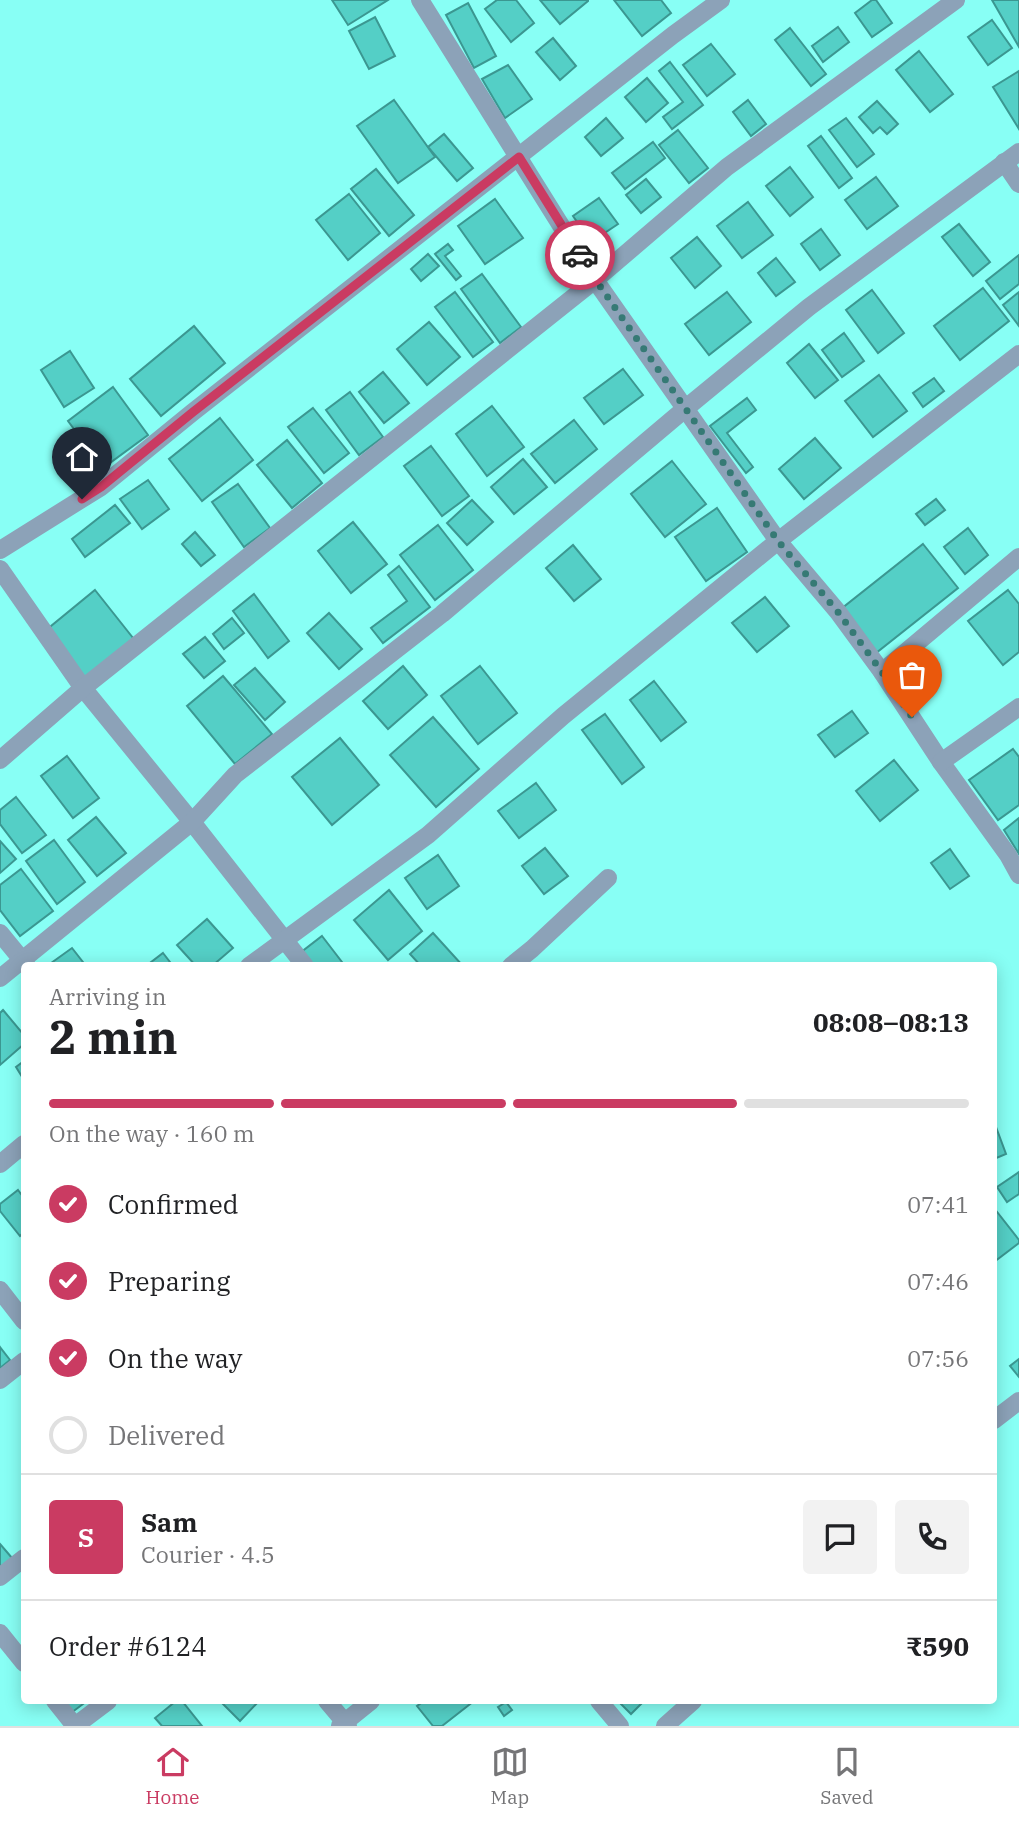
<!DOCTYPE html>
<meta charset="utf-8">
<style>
body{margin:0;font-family:"IBM Plex Serif",serif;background:#f2f2f2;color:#202124;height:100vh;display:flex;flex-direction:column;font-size:26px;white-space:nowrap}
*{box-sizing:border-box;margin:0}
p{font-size:23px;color:#757577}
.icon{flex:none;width:38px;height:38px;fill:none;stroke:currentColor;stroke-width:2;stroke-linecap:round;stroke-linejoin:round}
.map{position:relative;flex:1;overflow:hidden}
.drawer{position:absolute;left:21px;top:962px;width:976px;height:742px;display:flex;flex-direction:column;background:#fff;border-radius:7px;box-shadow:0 4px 18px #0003}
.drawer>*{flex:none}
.pin{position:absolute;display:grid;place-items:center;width:60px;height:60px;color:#fff;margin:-72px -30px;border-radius:50% 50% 50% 0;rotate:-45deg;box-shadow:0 0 7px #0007}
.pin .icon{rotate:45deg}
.courier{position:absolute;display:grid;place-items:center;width:70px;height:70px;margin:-35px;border:5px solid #ca3b62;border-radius:50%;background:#fff;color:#222;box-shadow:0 2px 9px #0007}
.summary em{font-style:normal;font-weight:700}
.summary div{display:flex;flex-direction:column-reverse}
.summary{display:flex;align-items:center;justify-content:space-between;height:119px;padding:0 28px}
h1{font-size:46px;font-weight:700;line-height:52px}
.bar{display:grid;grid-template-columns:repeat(4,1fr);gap:10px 7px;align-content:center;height:84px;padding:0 28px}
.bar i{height:9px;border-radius:5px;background:#e0e0e0}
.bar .on{background:#ca3b62}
.bar p{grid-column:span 4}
.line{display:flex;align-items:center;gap:18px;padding:0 28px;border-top:2px solid #e0e0e0}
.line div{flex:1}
.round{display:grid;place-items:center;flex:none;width:74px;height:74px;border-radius:7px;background:#f2f2f2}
ol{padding:0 28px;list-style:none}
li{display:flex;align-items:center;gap:21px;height:77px}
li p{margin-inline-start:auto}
li .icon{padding:7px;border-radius:50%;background:#ca3b62;color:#fff;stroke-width:4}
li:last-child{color:#757577}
li i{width:38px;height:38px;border:4px solid #e0e0e0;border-radius:50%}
.dock{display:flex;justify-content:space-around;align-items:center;height:98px;border-top:2px solid #e0e0e0;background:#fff;font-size:19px;color:#757577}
.dock a{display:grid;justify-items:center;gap:4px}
.dock .on{color:#ca3b62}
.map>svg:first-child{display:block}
</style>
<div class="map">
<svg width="1019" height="1726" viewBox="0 0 1019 1726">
<rect width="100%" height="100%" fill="#88fff5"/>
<g fill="#54cfc6" stroke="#3b9791" stroke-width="2">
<path d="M332,0H388L348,25Z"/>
<path d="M497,0H516L534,23L511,42L485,9Z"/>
<path d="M540,0H588V1L560,24Z"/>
<path d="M614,0H661L671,13L642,36Z"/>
<path d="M872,0H876L892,23L872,37L855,13Z"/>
<path d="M992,0H1019V47Z"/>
<path d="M468,3L496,56L474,68L446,15Z"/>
<path d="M375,17L395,56L369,69L349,31Z"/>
<path d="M992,20L1012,48L988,65L968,37Z"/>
<path d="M838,27L849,42L823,62L812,46Z"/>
<path d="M790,28L826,74L811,86L775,40Z"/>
<path d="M553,38L576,66L560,80L536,52Z"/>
<path d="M711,44L735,74L707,96L683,65Z"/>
<path d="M919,51L953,94L930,112L896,70Z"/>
<path d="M670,62L703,105L672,129L663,117L683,102L659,71Z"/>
<path d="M508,65L532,99L505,118L482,79Z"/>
<path d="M1019,71V129L993,87Z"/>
<path d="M647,78L668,103L646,122L625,97Z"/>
<path d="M394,100L435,157L398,183L357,126Z"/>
<path d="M748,100L766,124L751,136L733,112Z"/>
<path d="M877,101L898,124L887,134L880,127L873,133L859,117Z"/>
<path d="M606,118L623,138L601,156L585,137Z"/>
<path d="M846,118L874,154L857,167L829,130Z"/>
<path d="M678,130L708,168L689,183L659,145Z"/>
<path d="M444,134L473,168L457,181L428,147Z"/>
<path d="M821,136L852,178L839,188L808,146Z"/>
<path d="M653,142L665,158L625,189L612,173Z"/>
<path d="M790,167L813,197L790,216L766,186Z"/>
<path d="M376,169L414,215L389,236L351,189Z"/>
<path d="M876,177L898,206L867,229L845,200Z"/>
<path d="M646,179L661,197L641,213L626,195Z"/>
<path d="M349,194L380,233L348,260L316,220Z"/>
<path d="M599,198L618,224L591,242L573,216Z"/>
<path d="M495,199L523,238L485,264L458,226Z"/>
<path d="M748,202L773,235L742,258L717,226Z"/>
<path d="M959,224L990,262L973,276L942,237Z"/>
<path d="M821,229L840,255L820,270L801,244Z"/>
<path d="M697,237L721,266L695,288L671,258Z"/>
<path d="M448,244L453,250L445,256L461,276L456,280L435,254Z"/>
<path d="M428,254L439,266L421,281L411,269Z"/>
<path d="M1019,255V284L1000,299L986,281Z"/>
<path d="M776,258L795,282L776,296L758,273Z"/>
<path d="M482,274L521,327L500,343L461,289Z"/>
<path d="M983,288L1009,321L960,360L934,326Z"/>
<path d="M872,290L904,333L878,353L846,310Z"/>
<path d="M455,292L493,342L473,357L435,307Z"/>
<path d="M727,292L751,322L709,355L685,324Z"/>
<path d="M1019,292V326L1003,305Z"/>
<path d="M429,322L460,357L427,385L397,349Z"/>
<path d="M194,326L225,363L161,416L130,379Z"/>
<path d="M844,333L864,361L842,377L822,350Z"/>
<path d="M809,344L838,380L815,398L787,363Z"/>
<path d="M70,351L94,388L64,407L41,370Z"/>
<path d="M623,369L643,395L604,424L584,398Z"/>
<path d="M383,372L409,403L384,423L359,392Z"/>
<path d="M879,375L907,411L873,437L845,401Z"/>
<path d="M934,378L944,391L923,407L913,393Z"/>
<path d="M113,387L148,435L103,468L68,421Z"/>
<path d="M350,392L383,437L359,455L326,410Z"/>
<path d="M747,398L756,410L727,433L753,467L746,473L710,426Z"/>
<path d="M492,406L524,447L487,476L456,434Z"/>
<path d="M313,408L349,453L324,473L288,427Z"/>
<path d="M220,418L253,460L202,501L169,459Z"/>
<path d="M574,420L597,449L555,483L531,454Z"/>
<path d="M815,438L841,468L804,499L779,469Z"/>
<path d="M287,440L322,483L292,508L257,465Z"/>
<path d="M431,446L469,496L442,516L404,466Z"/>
<path d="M523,459L547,487L514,514L491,487Z"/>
<path d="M672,461L706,504L665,537L631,494Z"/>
<path d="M148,480L169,509L142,529L120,499Z"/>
<path d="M238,484L270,528L244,547L212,502Z"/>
<path d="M936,499L945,510L925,525L916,514Z"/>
<path d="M472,500L493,522L467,545L447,523Z"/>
<path d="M115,505L130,523L85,557L72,539Z"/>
<path d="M717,508L747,552L706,581L675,537Z"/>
<path d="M353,522L387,564L351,593L318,551Z"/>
<path d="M438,525L473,570L435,600L400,555Z"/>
<path d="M968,528L988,555L965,574L944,547Z"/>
<path d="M195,532L215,555L201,566L182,544Z"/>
<path d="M923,544L958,588L876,653L841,609Z"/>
<path d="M573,545L601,579L574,601L546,568Z"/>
<path d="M399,566L430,607L383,643L371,628L407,601L388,575Z"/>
<path d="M95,590L137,643L86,683L45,631Z"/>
<path d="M1008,590L1019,604V652L1003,665L968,621Z"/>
<path d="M254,594L289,641L268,658L233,611Z"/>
<path d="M765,597L789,626L757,652L732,623Z"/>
<path d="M329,613L362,649L339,669L307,633Z"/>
<path d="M232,618L244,633L224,649L213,634Z"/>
<path d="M205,637L225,661L204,678L183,654Z"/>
<path d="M403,666L427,695L388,729L363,701Z"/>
<path d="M480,666L517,713L478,744L441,696Z"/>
<path d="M255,668L285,702L265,720L234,685Z"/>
<path d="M223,676L272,734L235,764L187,706Z"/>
<path d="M654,681L686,722L661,741L630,700Z"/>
<path d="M852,711L868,733L835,757L818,735Z"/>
<path d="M605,714L644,767L622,784L582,730Z"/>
<path d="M433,717L479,769L436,807L390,755Z"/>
<path d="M340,738L379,785L332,825L292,777Z"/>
<path d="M1013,749L1019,757V805L998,820L969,780Z"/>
<path d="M67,756L99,798L73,818L41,776Z"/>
<path d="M894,760L918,790L880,821L856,791Z"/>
<path d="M536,783L556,810L519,838L498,811Z"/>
<path d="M16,797L46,835L22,853L0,824V810Z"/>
<path d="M96,817L126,853L97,876L68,840Z"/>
<path d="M1019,818V854L1004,830Z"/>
<path d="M54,840L85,882L57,904L26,861Z"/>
<path d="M0,841L16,859L0,873Z"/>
<path d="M545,848L568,876L544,894L522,866Z"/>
<path d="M950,849L969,876L950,889L931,863Z"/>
<path d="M438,855L459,886L427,909L405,878Z"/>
<path d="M21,869L53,911L20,936L0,910V885Z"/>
<path d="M389,890L422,931L388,960L354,920Z"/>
<path d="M207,919L233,948L212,966H196L177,945Z"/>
<path d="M433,933L463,966H421L410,954Z"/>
<path d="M322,936L345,966H310L300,953Z"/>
<path d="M72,948L86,966H47Z"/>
<path d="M163,953L173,966H146Z"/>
<path d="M3,1010L24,1035V1044L0,1065V1013Z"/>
<path d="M24,1061V1080L16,1067Z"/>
<path d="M996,1127L1006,1154L994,1159V1128Z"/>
<path d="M1019,1172V1194L1007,1202L997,1187Z"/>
<path d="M18,1190L24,1198V1232L20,1236L0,1211V1204Z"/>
<path d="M994,1208L1019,1240V1243L994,1262Z"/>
<path d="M0,1347L10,1360L0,1368Z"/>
<path d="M1019,1359V1377L1010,1366Z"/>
<path d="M0,1544L12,1558L0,1568Z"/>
<path d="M61,1701H87L71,1713Z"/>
<path d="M176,1701H182L202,1726H162L155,1718Z"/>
<path d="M220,1701H259L240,1721Z"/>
<path d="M424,1701H474L442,1726H433L417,1706Z"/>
<path d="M620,1701H644L631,1714L619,1702Z"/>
<path d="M506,1702L512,1710L504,1716L498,1707Z"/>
</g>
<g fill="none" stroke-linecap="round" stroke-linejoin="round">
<g stroke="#8ca2b8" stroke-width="18">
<path d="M420,0L595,280L778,541L838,612L882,672L941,762L1008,855L1019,875"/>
<path d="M1004,162L1019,184"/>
<path d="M0,550L101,487L193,412L673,35L721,0"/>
<path d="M0,569L83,688L192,822L305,966"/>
<path d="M882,672L1019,557"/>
<path d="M0,760L83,688L595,280L727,167L956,0"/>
<path d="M941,762L1019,707"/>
<path d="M0,933L27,966"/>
<path d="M249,966L428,835L563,716L778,541L1019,354"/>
<path d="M511,966L532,949L608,878"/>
<path d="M0,978L192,822L235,775L442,614L686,408L809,307L1019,152"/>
<path d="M0,1164L24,1144"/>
<path d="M0,1290L24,1321"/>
<path d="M0,1380L24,1361"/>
<path d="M994,1420L1019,1401"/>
<path d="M0,1577L24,1558"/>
<path d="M0,1633L24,1663"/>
<path d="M55,1701L75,1726"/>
<path d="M327,1701L348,1726"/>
<path d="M599,1701L620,1726"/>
<path d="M75,1726L108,1701"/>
<path d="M340,1726L371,1701"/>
<path d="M665,1726L693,1701"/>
</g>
</g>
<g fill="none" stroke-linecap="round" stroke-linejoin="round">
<path stroke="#367a75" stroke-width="7" stroke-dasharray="0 12.6" d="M580,255L595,279L778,541L838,612L882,672L912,717"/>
<path stroke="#ca3b62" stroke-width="9" d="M82,499L101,487L193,412L519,157L580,255"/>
</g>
</svg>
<div class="pin" style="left:912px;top:717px;background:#ea580c"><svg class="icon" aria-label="bag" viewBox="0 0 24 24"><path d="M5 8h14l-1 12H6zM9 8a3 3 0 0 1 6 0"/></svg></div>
<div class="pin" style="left:82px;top:499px;background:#1f2937"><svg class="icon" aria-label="home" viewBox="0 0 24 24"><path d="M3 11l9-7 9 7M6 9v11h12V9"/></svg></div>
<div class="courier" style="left:580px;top:255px"><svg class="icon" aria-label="car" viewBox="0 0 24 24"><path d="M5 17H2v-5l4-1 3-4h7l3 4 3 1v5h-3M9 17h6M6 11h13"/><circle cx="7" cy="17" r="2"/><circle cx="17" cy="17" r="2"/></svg></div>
<section class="drawer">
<div class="summary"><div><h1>2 min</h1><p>Arriving in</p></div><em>08:08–08:13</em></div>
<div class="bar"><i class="on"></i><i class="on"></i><i class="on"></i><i></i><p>On the way · 160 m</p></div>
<ol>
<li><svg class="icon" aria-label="check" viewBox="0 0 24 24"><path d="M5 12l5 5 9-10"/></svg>Confirmed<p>07:41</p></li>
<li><svg class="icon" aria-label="check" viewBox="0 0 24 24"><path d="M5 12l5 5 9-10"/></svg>Preparing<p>07:46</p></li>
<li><svg class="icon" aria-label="check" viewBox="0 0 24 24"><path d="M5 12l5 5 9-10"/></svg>On the way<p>07:56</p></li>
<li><i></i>Delivered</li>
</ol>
<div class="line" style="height:126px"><b class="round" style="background:#ca3b62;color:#fff">S</b><div><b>Sam</b><p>Courier · 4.5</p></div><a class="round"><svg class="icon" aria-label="chat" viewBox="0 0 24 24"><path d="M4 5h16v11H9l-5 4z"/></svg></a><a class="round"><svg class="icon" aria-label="phone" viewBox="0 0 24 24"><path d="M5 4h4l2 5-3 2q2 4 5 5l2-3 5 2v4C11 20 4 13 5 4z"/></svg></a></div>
<div class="line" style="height:91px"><div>Order #6124</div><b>₹590</b></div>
</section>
</div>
<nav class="dock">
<a class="on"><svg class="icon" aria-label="home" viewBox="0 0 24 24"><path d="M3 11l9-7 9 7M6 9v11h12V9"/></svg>Home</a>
<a><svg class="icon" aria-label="map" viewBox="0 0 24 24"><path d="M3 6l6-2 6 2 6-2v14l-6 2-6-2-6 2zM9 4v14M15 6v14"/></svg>Map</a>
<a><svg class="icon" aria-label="saved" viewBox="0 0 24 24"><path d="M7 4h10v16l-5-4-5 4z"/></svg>Saved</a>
</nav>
